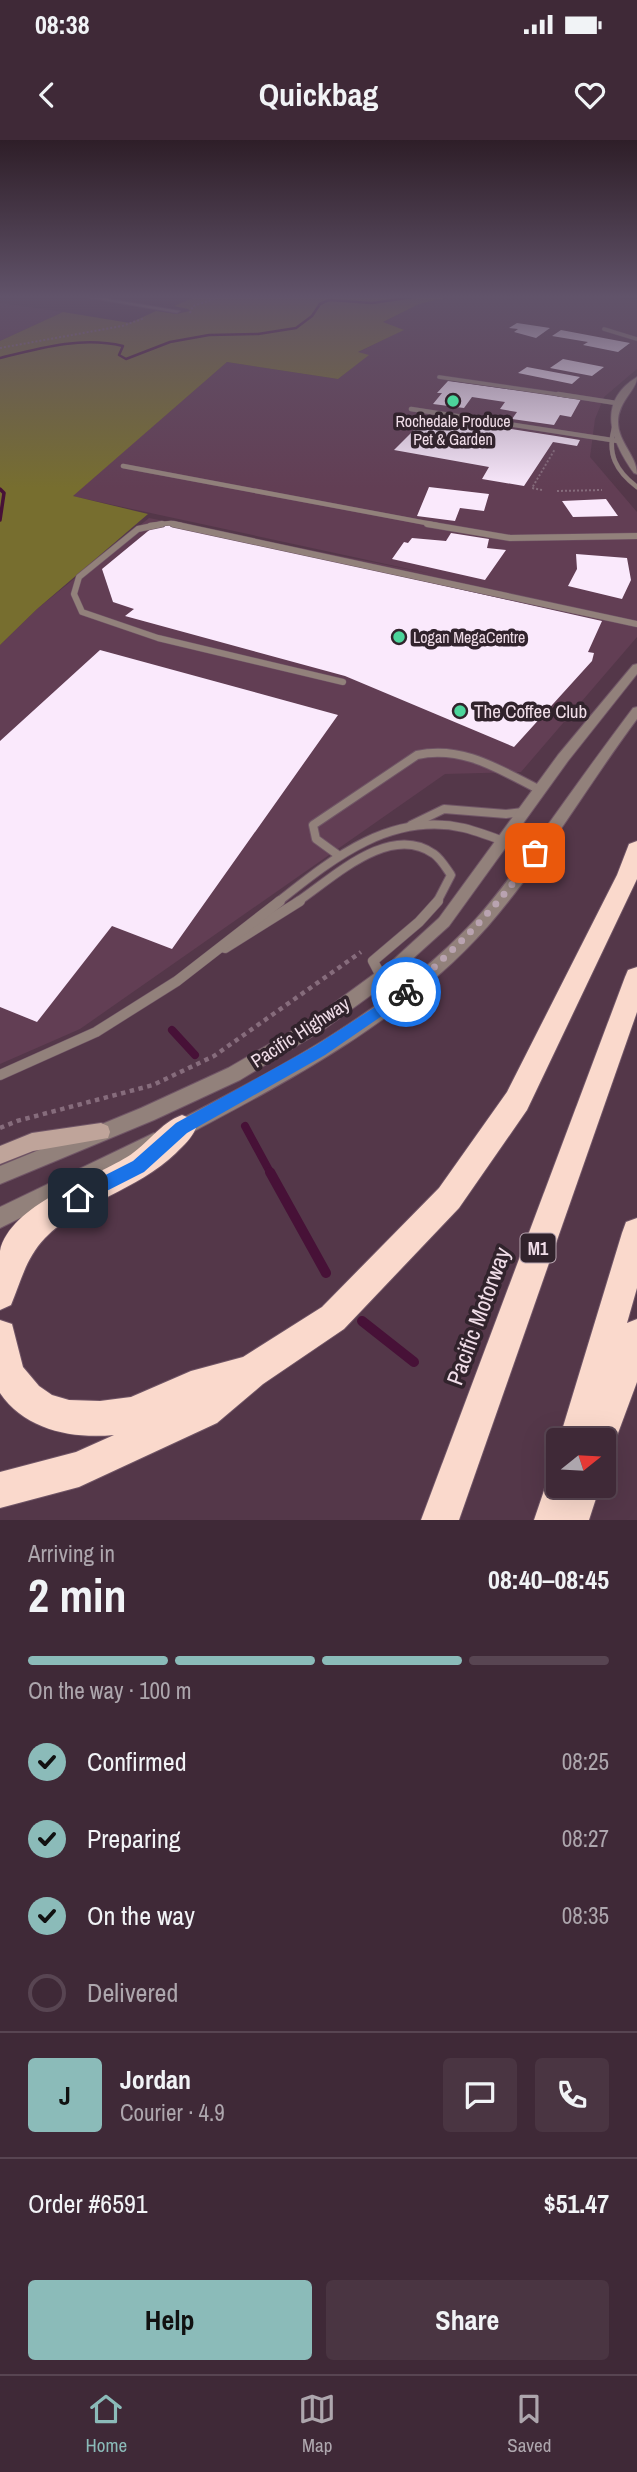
<!DOCTYPE html>
<meta charset="utf-8">
<style>
body{margin:0;font-family:"Archivo Narrow",sans-serif;background:#4a3542;color:#f1f3f6;height:100vh;display:flex;flex-direction:column;font-size:26px;white-space:nowrap}
*{box-sizing:border-box;margin:0}
p{font-size:23px;color:#ada6ad}
.icon{flex:none;width:38px;height:38px;fill:none;stroke:currentColor;stroke-width:2;stroke-linecap:round;stroke-linejoin:round}
.map{position:relative;height:1380px;overflow:hidden}
.side{display:flex;flex-direction:column;background:#3f2937;flex:1}
.side>*{flex:none}
.needle{width:46px;rotate:72deg}
.tools{position:absolute;left:546px;top:1288px;display:grid;gap:14px}
.tools a{display:grid;place-items:center;width:70px;height:70px;border-radius:7px;background:#3f2937;box-shadow:0 7px 28px #0002,0 0 0 2px #584552;font-size:35px}
.pin{position:absolute;display:grid;place-items:center;width:60px;height:60px;color:#fff;margin:-30px;border-radius:14px;box-shadow:0 4px 10px #0006}
.courier{position:absolute;display:grid;place-items:center;width:70px;height:70px;margin:-35px;border:5px solid #1a73e8;border-radius:50%;background:#fff;color:#222;box-shadow:0 2px 9px #0007}
.head em{font-style:normal;font-weight:800}
.head div{display:flex;flex-direction:column-reverse}
.head{display:flex;align-items:center;justify-content:space-between;height:119px;padding:0 28px}
h1{font-size:46px;font-weight:800;line-height:52px}
.bar{display:grid;grid-template-columns:repeat(4,1fr);gap:10px 7px;align-content:center;height:84px;padding:0 28px}
.bar i{height:9px;border-radius:5px;background:#584552}
.bar .current{background:#8bbbb9}
.bar p{grid-column:span 4}
.line{display:flex;align-items:center;gap:18px;padding:0 28px;border-top:2px solid #584552}
.line div{flex:1}
.round{display:grid;place-items:center;flex:none;width:74px;height:74px;border-radius:7px;background:#4a3542}
ol{padding:0 28px;list-style:none}
li{display:flex;align-items:center;gap:21px;height:77px}
li p{margin-inline-start:auto}
li .icon{padding:7px;border-radius:50%;background:#8bbbb9;color:#111;stroke-width:4}
li:last-child{color:#ada6ad}
li i{width:38px;height:38px;border:4px solid #584552;border-radius:50%}
.primary-button{display:flex;gap:14px;margin-top:auto;padding:14px 28px}
.primary-button a{flex:1;height:80px;border-radius:7px;background:#8bbbb9;color:#111;font-size:28px;font-weight:800;line-height:80px;text-align:center}
.primary-button a+a{background:#4a3542;color:#f1f3f6}
.status{display:flex;justify-content:space-between;align-items:center;height:49px;padding:0 35px;background:#3f2937;direction:ltr}
.status svg{height:19px;fill:currentColor}
header{display:flex;justify-content:space-between;align-items:center;height:91px;padding:0 28px;background:#3f2937;font-size:32px;font-weight:800}
.tab-bar{display:flex;justify-content:space-around;align-items:center;height:98px;border-top:2px solid #584552;background:#3f2937;font-size:19px;color:#ada6ad}
.tab-bar a{display:grid;justify-items:center;gap:4px}
.tab-bar .current{color:#8bbbb9}
.map>svg:first-child{display:block}
</style>
<div class="status"><b>08:38</b><svg viewBox="0 0 49 12"><path d="M0 12V9h3v3zM5 12V6h3v6zM10 12V3h3v9zM15 12V0h3v12zM26 1h20v11H26zM47 4h2v5h-2z"/></svg></div>
<header><svg class="icon" aria-label="back" viewBox="0 0 24 24"><path d="M15 5l-7 7 7 7"/></svg>Quickbag<svg class="icon" aria-label="heart" viewBox="0 0 24 24"><path d="M12 20l-8-8c-3-5 5-10 8-4 3-6 11-1 8 4z"/></svg></header>
<div class="map">
<svg width="637" height="1380" viewBox="0 0 637 1380">
<rect width="100%" height="100%" fill="#543749"/>
<g fill="#623e54">
<path d="M457,155H619L615,156L637,163V229L604,257L595,279L590,317L637,372V497L521,632L445,634L80,889L0,924V505L37,469L149,378L432,434L72,356L227,222L338,239L368,215L357,213L403,190L382,183L419,164Z"/>
<path d="M0,163L63,172L0,201Z"/>
</g>
<path fill="#776e2f" d="M200,155H457L419,164L383,182L404,190L358,212L369,215L338,239L227,222L73,356L148,374L37,469L0,505V201L63,172L130,183L156,171L176,174L190,171L188,169L174,166Z"/>
<g fill="none" stroke-linecap="round" stroke-linejoin="round">
<path stroke="#471137" stroke-width="2.5" d="M0,218C40,208 82,196 123,206L119,215L126,219L170,202L209,195L258,194L296,188L312,176L320,164L329,160L372,163L428,155"/>
<path stroke="#471137" stroke-width="3.5" d="M0,349L4,353L0,380"/>
<g stroke="#471137" stroke-width="8">
<path d="M172,890L195,915"/>
<path d="M245,986L271,1034"/>
</g>
<g stroke="#471137" stroke-width="10">
<path d="M270,1032L326,1133"/>
<path d="M362,1181L414,1222"/>
</g>
</g>
<g fill="#fae9fc">
<path d="M517,183L550,188L536,198L514,192L518,189L509,188Z"/>
<path d="M561,190L630,203L618,212L583,205L588,202L552,196Z"/>
<path d="M563,219L604,227L592,236L550,228Z"/>
<path d="M527,227L580,237L572,244L518,233Z"/>
<path d="M448,241L581,259L571,277L560,275L554,285L512,279L517,272L500,269L505,262L472,257L464,268L433,264L442,253H437Z"/>
<path d="M428,276L556,296L580,300L577,306L553,302L524,346L482,339L489,327L394,310Z"/>
<path d="M429,347L489,354L484,371L460,368L455,381L417,376Z"/>
<path d="M606,359L618,376L573,377L562,361Z"/>
<path d="M169,384L602,481L588,512L594,513L592,521L514,607L345,536L125,476L134,469L113,462L102,429L153,387Z"/>
<path d="M451,393L489,399L487,408L506,410L485,440L392,419L404,402L408,403L412,398L446,401Z"/>
<path d="M576,414L627,418L631,440L622,459L568,446L577,429Z"/>
<path d="M100,510L338,575L172,809L112,786L37,882L0,867V601Z"/>
</g>
<g fill="none" stroke-linecap="round" stroke-linejoin="round">
<defs>
<g id="service-far4">
<path d="M604,189L637,199"/>
<path d="M439,237L570,256"/>
</g>
<g id="service-far3">
<path d="M558,254L616,263"/>
<path d="M411,269L618,301"/>
<path d="M614,288C607,314 616,331 637,347"/>
<path d="M123,326L437,385"/>
<path d="M150,385L171,383L181,385"/>
</g>
<g id="service-far2">
<path d="M162,384L138,389L79,437L74,454L82,472L158,498L343,542"/>
<path d="M173,384L637,484"/>
<path d="M427,384L510,398L637,396"/>
</g>
<g id="service-far1">
<path d="M411,685L444,669L506,674L523,672"/>
<path d="M338,715L316,699L313,685L417,615C463,605 500,630 540,650"/>
<path d="M278,762C331,720 390,671 464,688C488,694 512,705 535,713"/>
<path d="M297,762C332,739 389,682 434,714C441,719 446,728 451,735L437,762"/>
</g>
<g id="service">
<path d="M225,808L300,761"/>
<path d="M382,838L373,821L419,782L438,761"/>
<path d="M0,935L96,892L177,841L280,761"/>
</g>
<path id="minor" d="M74,155H85L180,171L177,173Z"/>
<g id="tertiary">
<path d="M637,237C637,250 618,261 618,282C618,302 637,316 637,334L634,333C611,301 596,262 637,237Z"/>
<path d="M637,524V534L568,621L449,786L378,850L323,890L240,940L154,980L0,1044V1026L141,968L228,928L311,880L393,820L439,778L558,615L633,525Z"/>
<path d="M637,567V579C587,646 542,724 488,786C406,879 292,939 185,996L178,999L171,996L169,990L171,984C279,929 390,870 474,781C499,754 520,723 542,693C572,651 602,609 633,568Z"/>
<path d="M154,993L161,996L163,1002L161,1008L0,1088V1067Z"/>
</g>
<path id="secondary" d="M101,983L108,986L110,992L108,998L33,1011L0,1024V1006L32,993Z"/>
<g id="motorway">
<path d="M637,701V739L527,970L459,1068L344,1189L263,1244L217,1283L79,1347L0,1368V1332L76,1312L114,1295C72,1299 25,1290 0,1253V1180L12,1184L23,1227L39,1246L52,1255L69,1260L100,1261L131,1257L191,1231L243,1217L322,1167L439,1048L507,952L617,735L629,704Z"/>
<path d="M637,827V872L459,1380H421L625,837L628,830Z"/>
<path d="M182,975L192,979L196,988C191,999 184,1005 176,1013C137,1051 80,1062 45,1098C26,1118 21,1141 11,1165L0,1170C0,1152 0,1129 0,1111C10,1065 91,1039 127,1017C147,1005 160,983 182,975Z"/>
<path d="M637,1078V1148L627,1183L637,1179V1242L611,1312L604,1316V1300H559L622,1093L626,1082Z"/>
<path d="M558,1330V1346H600L589,1380H534L550,1333Z"/>
</g>
</defs>
<use href="#service-far4" stroke="#705566" stroke-width="4.5"/>
<use href="#service-far3" stroke="#705566" stroke-width="5"/>
<use href="#service-far2" stroke="#705566" stroke-width="7"/>
<use href="#service-far1" stroke="#705566" stroke-width="10"/>
<use href="#service" stroke="#705566" stroke-width="11"/>
<use href="#minor" stroke="#705566" stroke-width="2"/>
<use href="#tertiary" stroke="#705566" stroke-width="2"/>
<use href="#secondary" stroke="#705566" stroke-width="2"/>
<use href="#motorway" stroke="#705566" stroke-width="2"/>
<g stroke="#866c7c" stroke-width="2" stroke-dasharray="2 2" stroke-linecap="butt">
<path d="M190,173L193,166L226,155"/>
<path d="M0,208L122,186L145,178"/>
<path d="M542,350L532,348L555,309"/>
<path d="M557,351L602,350"/>
</g>
<path stroke="#866c7c" stroke-width="4.5" stroke-dasharray="4.5 4.5" stroke-linecap="butt" d="M0,988L17,981L153,945L214,916L361,812"/>
<use href="#service-far4" stroke="#92817b" stroke-width="3.5"/>
<use href="#service-far3" stroke="#92817b" stroke-width="4.5"/>
<use href="#service-far2" stroke="#92817b" stroke-width="6"/>
<use href="#service-far1" stroke="#92817b" stroke-width="8"/>
<use href="#service" stroke="#92817b" stroke-width="10"/>
<use href="#minor" fill="#92817b" fill-rule="evenodd"/>
<use href="#tertiary" fill="#92817b" fill-rule="evenodd"/>
<use href="#secondary" fill="#bfa49a" fill-rule="evenodd"/>
<use href="#motorway" fill="#fad9cc" fill-rule="evenodd"/>
</g>
<linearGradient id="sky" x2="0" y2="1"><stop stop-color="#2e1e28"/><stop offset="0.45" stop-color="#61536a"/><stop offset="1" stop-color="#61536a" stop-opacity="0"/></linearGradient>
<rect width="637" height="348" fill="url(#sky)"/>
<path fill="#1a73e8" d="M406,847L411,848V856L325,915L187,993L144,1032L83,1063L78,1065L72,1063L70,1058L72,1052L133,1021L176,983L315,906Z"/>
<g fill="none" stroke-linecap="round" stroke-linejoin="round">
<path stroke="#b9a3b0" stroke-width="7" stroke-dasharray="0 12.6" d="M406,852C455,810 498,767 535,713"/>
</g>
<g fill="#4cd49b" stroke="#31232c" stroke-width="2.5">
<circle cx="453" cy="261" r="7"/>
<circle cx="399" cy="497" r="7"/>
<circle cx="460" cy="571" r="7"/>
</g>
<g text-anchor="middle" dominant-baseline="central" stroke-width="7" stroke-linejoin="round" paint-order="stroke">
<g font-size="16" fill="#f0dde8" stroke="#31232c">
<text x="453" y="281">Rochedale Produce<tspan x="453" dy="18">Pet &amp; Garden</tspan></text>
<text x="413" y="497" text-anchor="start">Logan MegaCentre</text>
</g>
<rect fill="#31232c" stroke="#b7a5b0" stroke-width="2" x="520.5" y="1093.5" width="35" height="29" rx="5"/>
<g font-size="18" font-weight="bold" fill="#f0dde8">
<text x="538" y="1108">M1</text>
</g>
<g font-size="19" fill="#f0dde8" stroke="#31232c" text-anchor="start">
<text x="474" y="571">The Coffee Club</text>
</g>
<g font-size="19" fill="#f0dde8" stroke="#31232c">
<text transform="translate(300 892) rotate(-33)">Pacific Highway</text>
</g>
<g font-size="23" fill="#f0dde8" stroke="#31232c">
<text transform="translate(478 1176) rotate(-70)">Pacific Motorway</text>
</g>
</g>
</svg>
<div class="tools">
<a><svg class="needle" viewBox="-14 -14 28 28"><path d="M0-13l5 13h-10z" fill="#e53935"/><path d="M0 13l5-13h-10z" fill="#ada6ad"/></svg></a>
</div>
<div class="pin" style="left:535px;top:713px;background:#ea580c"><svg class="icon" aria-label="bag" viewBox="0 0 24 24"><path d="M5 8h14l-1 12H6zM9 8a3 3 0 0 1 6 0"/></svg></div>
<div class="pin" style="left:78px;top:1058px;background:#1f2937"><svg class="icon" aria-label="home" viewBox="0 0 24 24"><path d="M3 11l9-7 9 7M6 9v11h12V9"/></svg></div>
<div class="courier" style="left:406px;top:852px"><svg class="icon" aria-label="bike" viewBox="0 0 24 24"><circle cx="6" cy="16" r="4"/><circle cx="18" cy="16" r="4"/><path d="M6 16l4-8h5l3 8M10 8l3 8H6M13 5h3"/></svg></div>
</div>
<section class="side">
<div class="head"><div><h1>2 min</h1><p>Arriving in</p></div><em>08:40–08:45</em></div>
<div class="bar"><i class="current"></i><i class="current"></i><i class="current"></i><i></i><p>On the way · 100 m</p></div>
<ol>
<li><svg class="icon" aria-label="check" viewBox="0 0 24 24"><path d="M5 12l5 5 9-10"/></svg>Confirmed<p>08:25</p></li>
<li><svg class="icon" aria-label="check" viewBox="0 0 24 24"><path d="M5 12l5 5 9-10"/></svg>Preparing<p>08:27</p></li>
<li><svg class="icon" aria-label="check" viewBox="0 0 24 24"><path d="M5 12l5 5 9-10"/></svg>On the way<p>08:35</p></li>
<li><i></i>Delivered</li>
</ol>
<div class="line" style="height:126px"><b class="round" style="background:#8bbbb9;color:#111">J</b><div><b>Jordan</b><p>Courier · 4.9</p></div><a class="round"><svg class="icon" aria-label="chat" viewBox="0 0 24 24"><path d="M4 5h16v11H9l-5 4z"/></svg></a><a class="round"><svg class="icon" aria-label="phone" viewBox="0 0 24 24"><path d="M5 4h4l2 5-3 2q2 4 5 5l2-3 5 2v4C11 20 4 13 5 4z"/></svg></a></div>
<div class="line" style="height:91px"><div>Order #6591</div><b>$51.47</b></div>
<div class="primary-button"><a>Help</a><a>Share</a></div>
</section>
<nav class="tab-bar">
<a class="current"><svg class="icon" aria-label="home" viewBox="0 0 24 24"><path d="M3 11l9-7 9 7M6 9v11h12V9"/></svg>Home</a>
<a><svg class="icon" aria-label="map" viewBox="0 0 24 24"><path d="M3 6l6-2 6 2 6-2v14l-6 2-6-2-6 2zM9 4v14M15 6v14"/></svg>Map</a>
<a><svg class="icon" aria-label="saved" viewBox="0 0 24 24"><path d="M7 4h10v16l-5-4-5 4z"/></svg>Saved</a>
</nav>
